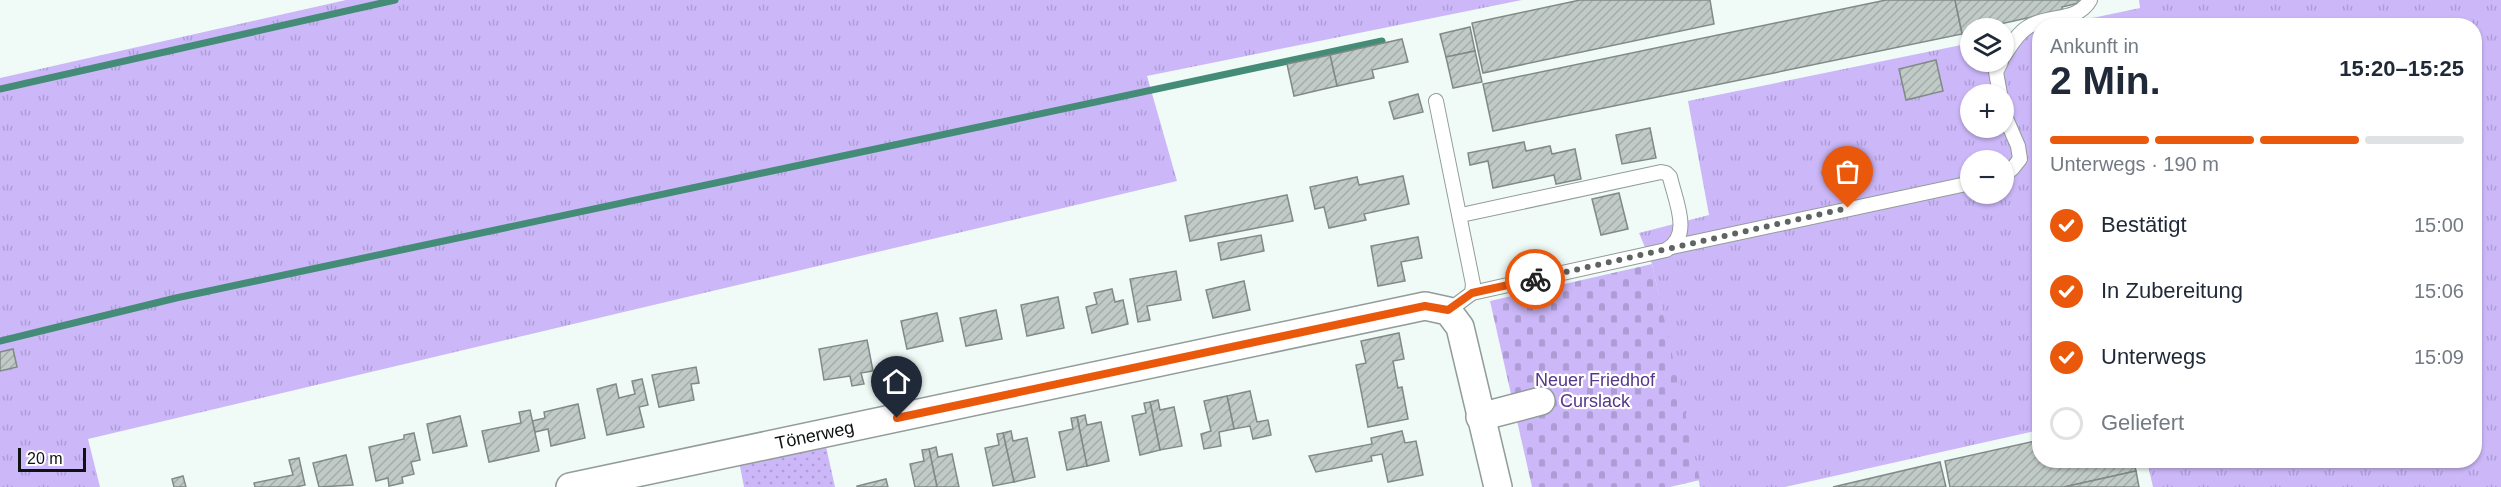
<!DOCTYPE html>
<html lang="de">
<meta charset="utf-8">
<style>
body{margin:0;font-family:Arial,sans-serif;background:#f6f6f7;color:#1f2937;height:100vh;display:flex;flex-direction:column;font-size:22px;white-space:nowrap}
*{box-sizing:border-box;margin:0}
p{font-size:20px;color:#747a83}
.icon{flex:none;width:33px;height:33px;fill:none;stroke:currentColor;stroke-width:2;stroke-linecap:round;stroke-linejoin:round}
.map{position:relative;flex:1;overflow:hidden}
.side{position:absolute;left:2032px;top:18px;width:450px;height:450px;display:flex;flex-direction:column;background:#fff;border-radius:24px;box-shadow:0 2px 4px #0004}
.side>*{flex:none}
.buttons{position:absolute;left:1960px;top:18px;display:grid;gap:12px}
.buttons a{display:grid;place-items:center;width:54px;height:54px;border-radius:50%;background:#fff;box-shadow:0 2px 4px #0004;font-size:30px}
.scale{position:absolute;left:18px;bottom:15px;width:68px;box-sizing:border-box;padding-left:6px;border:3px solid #0e1211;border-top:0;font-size:16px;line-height:21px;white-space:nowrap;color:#0e1211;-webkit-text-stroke:4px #fff;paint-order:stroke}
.pin{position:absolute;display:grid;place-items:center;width:51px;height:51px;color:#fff;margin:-62px -26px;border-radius:50% 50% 50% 0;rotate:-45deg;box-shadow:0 0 6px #0007}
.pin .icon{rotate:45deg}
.courier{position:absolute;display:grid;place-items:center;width:60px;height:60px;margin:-30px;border:4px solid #ea580c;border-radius:50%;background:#fff;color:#222;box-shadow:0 2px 8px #0007}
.head em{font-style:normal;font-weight:600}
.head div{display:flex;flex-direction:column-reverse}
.head{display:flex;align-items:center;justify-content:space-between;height:102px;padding:0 18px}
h1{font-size:39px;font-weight:600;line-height:45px}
.bar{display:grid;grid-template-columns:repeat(4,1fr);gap:9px 6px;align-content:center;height:72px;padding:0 18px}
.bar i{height:8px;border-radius:4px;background:#e0e1e3}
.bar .selected{background:#ea580c}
.bar p{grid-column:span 4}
ol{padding:0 18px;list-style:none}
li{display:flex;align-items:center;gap:18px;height:66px}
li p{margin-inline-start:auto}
li .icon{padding:6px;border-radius:50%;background:#ea580c;color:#fff;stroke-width:4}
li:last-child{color:#747a83}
li i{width:33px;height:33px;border:3px solid #e0e1e3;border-radius:50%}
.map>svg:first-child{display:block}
</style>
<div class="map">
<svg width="2501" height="487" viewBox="0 0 2501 487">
<defs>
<pattern id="grass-tufts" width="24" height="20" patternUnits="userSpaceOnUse" patternTransform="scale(1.5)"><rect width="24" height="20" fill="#ccb8f9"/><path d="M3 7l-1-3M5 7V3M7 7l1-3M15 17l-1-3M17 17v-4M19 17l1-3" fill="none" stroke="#ae9dd4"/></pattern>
<pattern id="cemetery-stones" width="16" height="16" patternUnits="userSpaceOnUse" patternTransform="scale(1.5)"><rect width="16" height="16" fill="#ccb8f9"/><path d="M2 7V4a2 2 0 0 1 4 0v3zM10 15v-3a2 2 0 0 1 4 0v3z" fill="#ae9dd4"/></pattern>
<pattern id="park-dots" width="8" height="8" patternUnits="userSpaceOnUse" patternTransform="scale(1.5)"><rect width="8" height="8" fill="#ccb8f9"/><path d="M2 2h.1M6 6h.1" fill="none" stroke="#ae9dd4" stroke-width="1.8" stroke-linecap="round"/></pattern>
<pattern id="building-hatch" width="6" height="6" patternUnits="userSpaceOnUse" patternTransform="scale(1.5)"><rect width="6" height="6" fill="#c0cac6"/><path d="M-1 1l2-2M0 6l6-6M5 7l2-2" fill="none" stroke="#a4aca9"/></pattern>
</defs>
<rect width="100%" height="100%" fill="#f0fbf7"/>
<g fill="url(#grass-tufts)" fill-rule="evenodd">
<path d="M346,0H1522L1147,76L1177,181L88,439L100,487H0V78Z"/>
<path d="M2139,0H2501V487H2153L2147,461L2475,460V26H2054L2140,8Z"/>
<path d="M2040,28V430L1785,487H1700L1652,264L1639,233L1709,215L1688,101L1971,43V62H2004V36ZM1971,94H2004V128H1971ZM1971,160H2004V194H1971Z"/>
</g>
<path fill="url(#cemetery-stones)" d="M1652,264L1700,480L1670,487H1532L1490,301Z"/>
<path fill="url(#park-dots)" d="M823,433L835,487H744L737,451Z"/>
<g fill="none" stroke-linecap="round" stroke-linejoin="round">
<g stroke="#448c77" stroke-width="7">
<path d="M0,89L395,0"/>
<path d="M0,341L176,298L1382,41"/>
</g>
</g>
<g fill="url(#building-hatch)" stroke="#808a86" stroke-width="1.5">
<path d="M1580,0H1710L1714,24L1483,73L1472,23Z"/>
<path d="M1886,0H1955L1962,34L1493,131L1483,84Z"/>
<path d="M1955,0H2079V3L2062,7L2063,10L2000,24L2001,28H1971V46L1965,47Z"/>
<path d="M1470,27L1475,51L1446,57L1440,34Z"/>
<path d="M1402,39L1408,62L1372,70L1374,78L1337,86L1330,55Z"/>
<path d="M1475,51L1482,82L1453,88L1446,57Z"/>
<path d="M1330,55L1337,86L1294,96L1287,64Z"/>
<path d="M1936,60L1943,91L1906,100L1899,69Z"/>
<path d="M1418,94L1423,112L1394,119L1389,102Z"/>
<path d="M1650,128L1656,158L1622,164L1616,135Z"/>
<path d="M1524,142L1526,151L1550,146L1552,154L1575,149L1581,179L1556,184L1554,175L1493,188L1488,161L1470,165L1468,153Z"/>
<path d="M1403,176L1409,204L1364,214L1366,220L1329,228L1324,207L1315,209L1310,187L1357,177L1359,185Z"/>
<path d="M1619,193L1628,229L1601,235L1592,199Z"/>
<path d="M1287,195L1293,221L1190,241L1185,216Z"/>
<path d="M1261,235L1264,251L1221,260L1218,243Z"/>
<path d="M1418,237L1422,258L1401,262L1405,281L1378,286L1371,246Z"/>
<path d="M1176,271L1181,300L1147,306L1150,320L1138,322L1130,279Z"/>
<path d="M1244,281L1250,310L1213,318L1206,290Z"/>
<path d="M1112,289L1115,302L1123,300L1128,324L1092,333L1086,307L1097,304L1094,293Z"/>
<path d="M1058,297L1064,328L1027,336L1021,305Z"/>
<path d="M996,310L1002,339L966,346L960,318Z"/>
<path d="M937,313L943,341L907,349L901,321Z"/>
<path d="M1399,333L1404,359L1393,361L1398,388L1402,387L1408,419L1368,427L1356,365L1366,363L1361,341Z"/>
<path d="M867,340L873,371L861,373L864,384L852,386L850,376L824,380L819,349Z"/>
<path d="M13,349L17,367L0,371V352Z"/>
<path d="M696,367L699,383L691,384L694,400L659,407L652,375Z"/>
<path d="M642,379L648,405L639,407L644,427L607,435L597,389L616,384L619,398L635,394L632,381Z"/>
<path d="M1250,391L1257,422L1268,420L1271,435L1253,439L1250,426L1234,429L1227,396Z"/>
<path d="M1227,396L1234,429L1219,432L1221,446L1204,449L1201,434L1211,431L1204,401Z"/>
<path d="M1158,400L1160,410L1174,407L1182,446L1160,450L1150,402Z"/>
<path d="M1150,402L1160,450L1140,455L1132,416L1146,413L1144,403Z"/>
<path d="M578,404L585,438L551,446L548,429L535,432L532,421L545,418L544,412Z"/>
<path d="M530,410L539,451L489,462L482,431L521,423L519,412Z"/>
<path d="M1085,415L1087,425L1101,422L1109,461L1087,466L1077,417Z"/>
<path d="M460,416L467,446L433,453L427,424Z"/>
<path d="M1077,417L1087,466L1067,470L1059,432L1073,429L1071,418Z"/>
<path d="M1011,431L1013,441L1027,438L1035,477L1014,482L1003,433Z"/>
<path d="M1402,431L1405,443L1416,441L1423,475L1388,482L1382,454L1371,456L1372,461L1316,472L1309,456L1372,444L1371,438Z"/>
<path d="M414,433L420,460L411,462L414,474L402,477L403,483L389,486L388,478L376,481L369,447L404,439V435Z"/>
<path d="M1003,433L1014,482L993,486L985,448L999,445L997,434Z"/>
<path d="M2040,440V460H2133L2136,471L2064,487H1950L1945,461Z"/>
<path d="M936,447L938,457L952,454L959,487H937L929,449Z"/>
<path d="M929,449L937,487H915L910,464L924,461L922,450Z"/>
<path d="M346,455L353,485L319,487L313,463Z"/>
<path d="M299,458L305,485L296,487H255L254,483L293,475L289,460Z"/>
<path d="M1940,462L1946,487H1833Z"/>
<path d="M2136,471L2139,487H2064Z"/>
<path d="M183,476L186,487H174L172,479Z"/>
<path d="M886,479L888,487H857V486Z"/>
</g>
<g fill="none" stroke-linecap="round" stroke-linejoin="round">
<defs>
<g id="lane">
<path d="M2004,56C2010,46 2018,33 2028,27C2048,14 2077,23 2090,0"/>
<path d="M2000,94L1996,72L2001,62"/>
<path d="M1436,101L1473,284L1472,293L1448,311"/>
<path d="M2004,114L2018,146L2020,159L2012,169L2004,174"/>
<path d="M1461,215L1661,172L1666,173L1670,177C1675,200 1693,236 1666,250L1472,293"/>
<path d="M1672,247L1971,183"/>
</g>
<g id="street">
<path d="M1480,417L1541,401"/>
<path id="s1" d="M570,487L1425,306L1448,311L1460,327L1498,487"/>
</g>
</defs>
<use href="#lane" stroke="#929c99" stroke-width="16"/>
<use href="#street" stroke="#929c99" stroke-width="30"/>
<use href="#lane" stroke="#fff" stroke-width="14"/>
<use href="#street" stroke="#fff" stroke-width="27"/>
</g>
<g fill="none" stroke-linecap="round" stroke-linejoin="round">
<path stroke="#5d6462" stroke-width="6" stroke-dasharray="0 10.8" d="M1535,279L1848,208"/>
<path stroke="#ea580c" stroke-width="8" d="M897,418L1425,306L1448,310L1472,293L1535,279"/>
</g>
<g text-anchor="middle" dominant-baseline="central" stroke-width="4.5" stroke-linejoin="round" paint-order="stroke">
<g font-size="18" fill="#56368a" stroke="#fff">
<text x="1595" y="380">Neuer Friedhof<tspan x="1595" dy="21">Curslack</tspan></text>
</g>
<g font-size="18" fill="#0e1211" stroke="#fff">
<text stroke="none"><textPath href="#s1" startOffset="250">Tönerweg</textPath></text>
</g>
</g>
</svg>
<div class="buttons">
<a><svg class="icon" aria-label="layers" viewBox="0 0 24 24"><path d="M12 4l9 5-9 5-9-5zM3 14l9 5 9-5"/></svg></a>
<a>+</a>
<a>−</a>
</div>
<div class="scale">20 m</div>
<div class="pin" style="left:1848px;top:208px;background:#ea580c"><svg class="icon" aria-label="bag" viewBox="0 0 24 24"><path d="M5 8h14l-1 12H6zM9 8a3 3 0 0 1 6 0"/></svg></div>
<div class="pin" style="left:897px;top:418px;background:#1f2937"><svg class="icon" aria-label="home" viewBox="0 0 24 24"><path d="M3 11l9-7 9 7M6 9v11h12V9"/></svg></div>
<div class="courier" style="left:1535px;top:279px"><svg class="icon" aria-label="bike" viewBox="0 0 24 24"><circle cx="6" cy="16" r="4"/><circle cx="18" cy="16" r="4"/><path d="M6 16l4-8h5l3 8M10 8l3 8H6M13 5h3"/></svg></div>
<section class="side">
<div class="head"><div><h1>2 Min.</h1><p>Ankunft in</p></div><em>15:20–15:25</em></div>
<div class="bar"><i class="selected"></i><i class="selected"></i><i class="selected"></i><i></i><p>Unterwegs · 190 m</p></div>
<ol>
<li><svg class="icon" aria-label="check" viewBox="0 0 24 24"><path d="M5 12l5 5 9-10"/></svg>Bestätigt<p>15:00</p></li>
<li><svg class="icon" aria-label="check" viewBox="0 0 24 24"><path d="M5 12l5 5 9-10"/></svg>In Zubereitung<p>15:06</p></li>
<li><svg class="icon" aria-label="check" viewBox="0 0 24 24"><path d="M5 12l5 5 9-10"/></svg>Unterwegs<p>15:09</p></li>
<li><i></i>Geliefert</li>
</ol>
</section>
</div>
